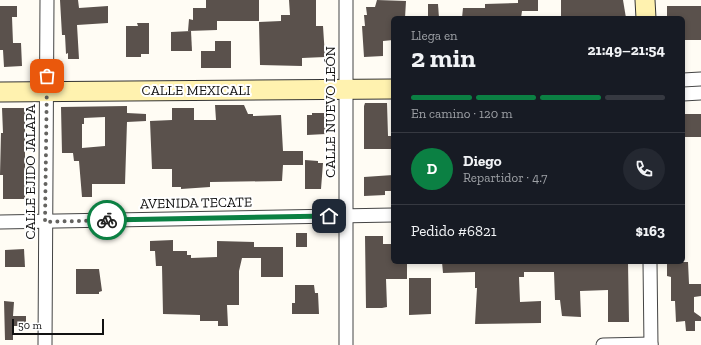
<!DOCTYPE html>
<html lang="es">
<meta charset="utf-8">
<style>
body{margin:0;font-family:"Zilla Slab",serif;background:#242831;color:#f1f3f6;height:100vh;display:flex;flex-direction:column;font-size:15px;white-space:nowrap}
*{box-sizing:border-box;margin:0}
p{font-size:13px;color:#9ea1a6}
.icon{flex:none;width:22px;height:22px;fill:none;stroke:currentColor;stroke-width:2;stroke-linecap:round;stroke-linejoin:round}
.map{position:relative;flex:1;overflow:hidden}
.side{position:absolute;left:391px;top:16px;width:294px;height:248px;display:flex;flex-direction:column;background:#171b24;border-radius:6px;box-shadow:0 2px 6px #0003}
.side>*{flex:none}
.scale{position:absolute;left:12px;bottom:10px;width:92px;box-sizing:border-box;padding-left:4px;border:2px solid #111;border-top:0;font-size:11px;line-height:14px;white-space:nowrap;color:#111;-webkit-text-stroke:3px #fff;paint-order:stroke}
.pin{position:absolute;display:grid;place-items:center;width:34px;height:34px;color:#fff;margin:-17px;border-radius:8px;box-shadow:0 2px 6px #0006}
.courier{position:absolute;display:grid;place-items:center;width:40px;height:40px;margin:-20px;border:3px solid #0b8043;border-radius:50%;background:#fff;color:#222;box-shadow:0 1px 5px #0007}
.summary em{font-style:normal;font-weight:700}
.summary div{display:flex;flex-direction:column-reverse}
.summary{display:flex;align-items:center;justify-content:space-between;height:68px;padding:0 20px}
h1{font-size:26px;font-weight:700;line-height:30px}
.bar{display:grid;grid-template-columns:repeat(4,1fr);gap:6px 4px;align-content:center;height:48px;padding:0 20px}
.bar i{height:5px;border-radius:3px;background:#363941}
.bar .current{background:#0b8043}
.bar p{grid-column:span 4}
.line{display:flex;align-items:center;gap:10px;padding:0 20px;border-top:1px solid #363941}
.line div{flex:1}
.round{display:grid;place-items:center;flex:none;width:42px;height:42px;border-radius:21px;background:#242831}
.map>svg:first-child{display:block}
</style>
<div class="map">
<svg width="701" height="345" viewBox="0 0 701 345">
<rect width="100%" height="100%" fill="#fffcf4"/>
<g fill="#5a514c" fill-rule="evenodd">
<path d="M60,0H78L79,8L108,6V23L77,25L79,59H68V53L66,54L65,35H62Z"/>
<path d="M206,0H259V21H217V30L188,31L189,19L193,20V8H206Z"/>
<path d="M289,0H316V26H323L325,57L302,58V66L260,65L259,22L281,21V15H290Z"/>
<path d="M377,0L406,1L405,18H393V40L383,41V56L364,57L362,26H365L364,15H367L366,7H375Z"/>
<path d="M518,0H538V11H522L521,18H462L463,8H485V4L518,3Z"/>
<path d="M561,0H623L626,18H561Z"/>
<path d="M428,4H438L439,18H428Z"/>
<path d="M0,6H17V17H12L13,43H21L22,66L4,67L3,50H0Z"/>
<path d="M667,6H701V40H683V18H667Z"/>
<path d="M137,23H149V54H141V57H126V26H138Z"/>
<path d="M191,31L192,51H171V32Z"/>
<path d="M215,41H231V68H201V51H215Z"/>
<path d="M365,103H387L388,136H393V149H364V106Z"/>
<path d="M215,105H244L248,114H253V116L281,115L283,151H303V165H283L282,181L210,182V187L181,189V187H172V169H152L150,121L172,120V108H194V120H216Z"/>
<path d="M127,106V113L146,114V121L127,122L125,184H92V197H82L79,161H74L73,153H62L61,107ZM105,117V146L82,148V124H84V118Z"/>
<path d="M2,108H25V199H3V175H0L1,133H3Z"/>
<path d="M312,113H326V134L307,135V115H312Z"/>
<rect x="683" y="114" width="18" height="23"/>
<path d="M305,160L318,161V163H323L321,189H305Z"/>
<path d="M393,175V191H385V195L364,196V177Z"/>
<rect x="296" y="233" width="11" height="14"/>
<path d="M365,236H383V244H393V262H407V279H386L387,307L382,308H366Z"/>
<path d="M173,240V251H187V255H191V258L217,257V241L254,242V247H283V277H261V258H242L239,271V305H227L228,326H218V321H200V315L163,314L162,266H156L155,251H150V241Z"/>
<path d="M24,249L25,267H5V250Z"/>
<path d="M442,262H628L629,322H608V290L580,291L581,317L562,316L560,300H555L554,272H524V277H519L520,302L541,301V323L475,324L477,288H475V272L443,273Z"/>
<path d="M667,262H688L689,284H701V296L694,297V312L701,317V321H695V331H686L685,321L676,322L675,301H671V277L667,276Z"/>
<path d="M76,269H99L102,291L99,292V294H76Z"/>
<path d="M409,278H431V314L409,315Z"/>
<path d="M295,285H314L315,293H318L319,314H292V303H295Z"/>
<path d="M4,301L14,302L13,316H26V326H13V340H5Z"/>
</g>
<g fill="none" stroke-linecap="round" stroke-linejoin="round">
<defs>
<g id="street">
<path d="M683,80L701,79"/>
<path d="M683,94L701,93"/>
<path d="M0,222L393,215"/>
<path d="M650,262L651,345"/>
<path d="M45,345L47,0"/>
<path d="M346,345V0"/>
<path d="M603,345L651,344"/>
</g>
<g id="secondary">
<path d="M645,0L646,18"/>
<path d="M0,92L393,89"/>
</g>
</defs>
<use href="#street" stroke="#444" stroke-width="15"/>
<use href="#secondary" stroke="#333" stroke-width="21"/>
<use href="#street" stroke="#fff" stroke-width="13"/>
<use href="#secondary" stroke="#fff2af" stroke-width="19"/>
</g>
<g fill="none" stroke-linecap="round" stroke-linejoin="round">
<path stroke="#646360" stroke-width="4" stroke-dasharray="0 7.2" d="M47,76L45,222L107,220"/>
<path stroke="#0b8043" stroke-width="5" d="M107,220L329,216"/>
</g>
<g text-anchor="middle" dominant-baseline="central" stroke-width="4" stroke-linejoin="round" paint-order="stroke">
<g font-size="14" fill="#111" stroke="#fff">
<text x="196" y="90">CALLE MEXICALI</text>
<text transform="translate(330 112) rotate(-90)">CALLE NUEVO LEÓN</text>
<text transform="translate(30 172) rotate(-90)">CALLE EJIDO JALAPA</text>
<text transform="translate(196 203) rotate(-1)">AVENIDA TECATE</text>
</g>
</g>
</svg>
<div class="scale">50 m</div>
<div class="pin" style="left:47px;top:76px;background:#ea580c"><svg class="icon" aria-label="bag" viewBox="0 0 24 24"><path d="M5 8h14l-1 12H6zM9 8a3 3 0 0 1 6 0"/></svg></div>
<div class="pin" style="left:329px;top:216px;background:#1f2937"><svg class="icon" aria-label="home" viewBox="0 0 24 24"><path d="M3 11l9-7 9 7M6 9v11h12V9"/></svg></div>
<div class="courier" style="left:107px;top:220px"><svg class="icon" aria-label="bike" viewBox="0 0 24 24"><circle cx="6" cy="16" r="4"/><circle cx="18" cy="16" r="4"/><path d="M6 16l4-8h5l3 8M10 8l3 8H6M13 5h3"/></svg></div>
<section class="side">
<div class="summary"><div><h1>2 min</h1><p>Llega en</p></div><em>21:49–21:54</em></div>
<div class="bar"><i class="current"></i><i class="current"></i><i class="current"></i><i></i><p>En camino · 120 m</p></div>
<div class="line" style="height:72px"><b class="round" style="background:#0b8043;color:#fff">D</b><div><b>Diego</b><p>Repartidor · 4.7</p></div><a class="round"><svg class="icon" aria-label="phone" viewBox="0 0 24 24"><path d="M5 4h4l2 5-3 2q2 4 5 5l2-3 5 2v4C11 20 4 13 5 4z"/></svg></a></div>
<div class="line" style="height:52px"><div>Pedido #6821</div><b>$163</b></div>
</section>
</div>
